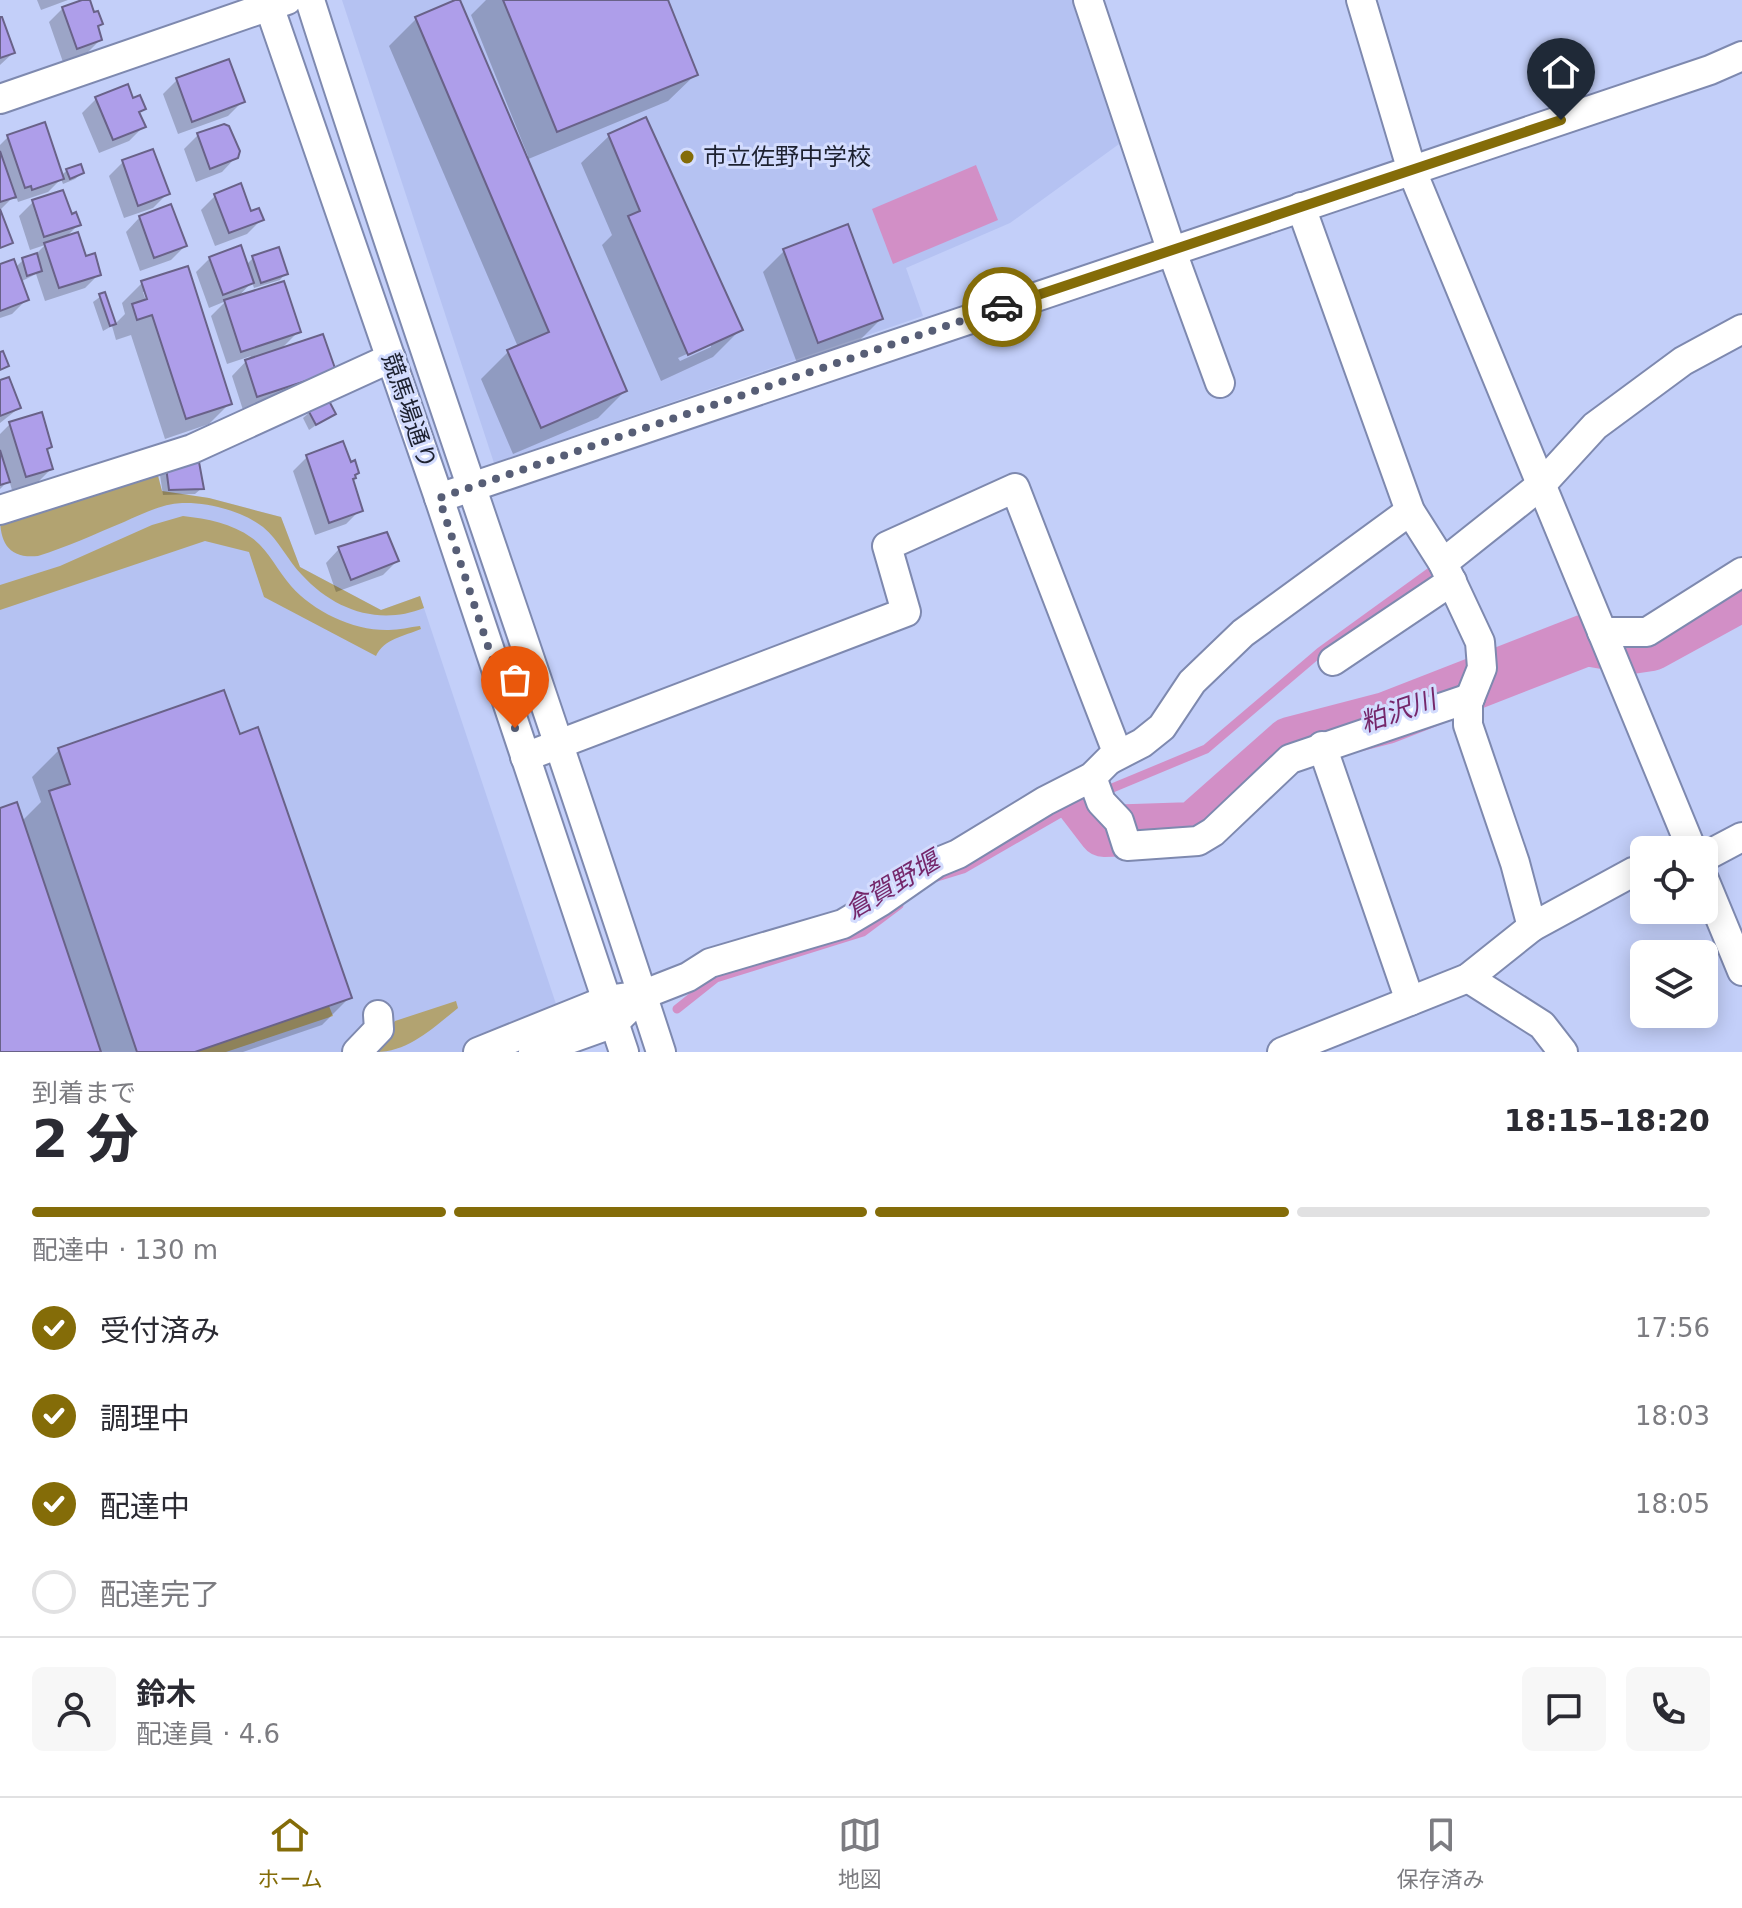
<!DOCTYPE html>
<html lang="ja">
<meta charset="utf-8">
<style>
body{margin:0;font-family:"DejaVu Sans","Noto Sans JP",sans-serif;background:#f7f7f7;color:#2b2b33;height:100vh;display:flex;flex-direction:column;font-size:30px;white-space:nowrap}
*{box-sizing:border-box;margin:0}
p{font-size:26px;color:#7c7c81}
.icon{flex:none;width:44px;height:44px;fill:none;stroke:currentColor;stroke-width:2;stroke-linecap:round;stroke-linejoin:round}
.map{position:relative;height:1052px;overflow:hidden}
.sheet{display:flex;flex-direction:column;background:#fff;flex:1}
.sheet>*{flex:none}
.fabs{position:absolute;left:1630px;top:836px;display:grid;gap:16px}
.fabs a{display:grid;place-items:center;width:88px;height:88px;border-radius:12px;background:#fff;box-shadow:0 4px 20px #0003;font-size:40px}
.pin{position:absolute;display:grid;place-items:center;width:68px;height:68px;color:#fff;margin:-82px -34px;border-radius:50% 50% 50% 0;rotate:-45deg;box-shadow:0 0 8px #0007}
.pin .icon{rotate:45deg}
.courier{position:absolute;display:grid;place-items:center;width:80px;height:80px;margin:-40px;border:6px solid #846c08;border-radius:50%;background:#fff;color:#222;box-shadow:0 2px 10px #0007}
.headline em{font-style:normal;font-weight:800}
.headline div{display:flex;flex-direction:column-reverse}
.headline{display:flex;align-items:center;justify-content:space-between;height:136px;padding:0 32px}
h1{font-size:52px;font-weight:800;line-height:60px}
.bar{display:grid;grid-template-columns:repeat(4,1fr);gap:12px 8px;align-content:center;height:96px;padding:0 32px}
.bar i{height:10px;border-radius:6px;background:#e1e1e2}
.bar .selected{background:#846c08}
.bar p{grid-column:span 4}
.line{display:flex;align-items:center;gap:20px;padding:0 32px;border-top:2px solid #e1e1e2}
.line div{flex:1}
.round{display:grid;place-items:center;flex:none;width:84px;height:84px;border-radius:12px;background:#f7f7f7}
ol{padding:0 32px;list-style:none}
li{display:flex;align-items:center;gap:24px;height:88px}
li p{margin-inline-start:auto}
li .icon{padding:8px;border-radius:50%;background:#846c08;color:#fff;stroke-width:4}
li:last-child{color:#7c7c81}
li i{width:44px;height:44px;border:4px solid #e1e1e2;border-radius:50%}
.tab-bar{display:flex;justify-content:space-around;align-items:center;height:112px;border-top:2px solid #e1e1e2;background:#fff;font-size:22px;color:#7c7c81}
.tab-bar a{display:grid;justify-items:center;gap:4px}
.tab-bar .selected{color:#846c08}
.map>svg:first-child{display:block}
</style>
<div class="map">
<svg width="1742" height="1052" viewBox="0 0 1742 1052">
<rect width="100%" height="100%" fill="#c3cff9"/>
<g fill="#b5c2f2">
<path d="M342,0H1079L1126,139L1010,223L906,268L923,316L494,463Z"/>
<path d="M156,468L162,491L209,498L281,517L300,567L381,610L420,596L572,1052H0V517Z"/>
</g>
<g fill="#b2a371">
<path d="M156,468L162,491L209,498L281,517L300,567L381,610L420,596L424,608C379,626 334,610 302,575C288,561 279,540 263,527C242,511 208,502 182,503C161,504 142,514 124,522C95,534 67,547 38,556C9,559 0,543 0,517Z"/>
<path d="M183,516C208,519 231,523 252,538C269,551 277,570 291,586C314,612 354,631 389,630C399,630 410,627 420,626L421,629C404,636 384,639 376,656L264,597L249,552L205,541L0,610V585L60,566L152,525Z"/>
<path d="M456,1001L458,1008C434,1027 409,1052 376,1052L395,1021Z"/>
<path d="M329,1006L333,1016L226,1052H184Z"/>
</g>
<path fill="#d28fc6" d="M976,165L998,220L893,264L872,209Z"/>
<g fill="#0003" fill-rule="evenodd">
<path d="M37,0H68L41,10Z"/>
<path d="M486,0H665L696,74L668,101L526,160L625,391L598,418L513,454L481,379L508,352L518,347L389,46L416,19L525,158L528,156L471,15Z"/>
<path d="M63,8L93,15L101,24L96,28L100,40L86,54L63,62L49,22Z"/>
<path d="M0,19L13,53L0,65Z"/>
<path d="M177,80L242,102L228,116L178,134L163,94Z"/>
<path d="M96,99L143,109L138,114L143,127L129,141L99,153L82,113Z"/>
<path d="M645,120L740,330L713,357L661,381L602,245L612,235L581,163L609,136ZM711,343V347L680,361L678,358Z"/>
<path d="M198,135L236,157L222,172L196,182L184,149Z"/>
<path d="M8,137L61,176L67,170L82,173L75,179L63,184L61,179L48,192L18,202L17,199H11L0,210V145Z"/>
<path d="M123,162L167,194L153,208L124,218L109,176Z"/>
<path d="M215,196L250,213L261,220L247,234L215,246L201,210Z"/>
<path d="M33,202L71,216L79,224L64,239L99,274L85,288L45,301L36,274L20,282L26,300L12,314L0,318V267L15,268L23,260L34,256L45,245L30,250L19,216Z"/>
<path d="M140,217L185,246L171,260L140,271L126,232Z"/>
<path d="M784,251L881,319L860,340L797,363L763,272Z"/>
<path d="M210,258L246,265L253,258L286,273L280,280L254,288L252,282L236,299L298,332L279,351L320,384L243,410L232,376L251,356L227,364L211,316L226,301L209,308L196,272Z"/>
<path d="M143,282L230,403L209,424L165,439L131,335L116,340L112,326L103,331L93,302L104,294L114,325L125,314L122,303ZM143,292H147L149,310Z"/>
<path d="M0,382L19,408L0,423Z"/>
<path d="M310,412L334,413L309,430L303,418Z"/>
<path d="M10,424L50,447L46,451L51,469L37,483L12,490L9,480L0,489V434Z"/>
<path d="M307,457L354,475L351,481L360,510L346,524L315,535L293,471Z"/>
<path d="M167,469L202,488L195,494L163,495L160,475Z"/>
<path d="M339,549L397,561L383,575L336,592L326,563Z"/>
<path d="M59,750L350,997L322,1025L243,1052H0V810L21,822L41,802L32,777Z"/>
</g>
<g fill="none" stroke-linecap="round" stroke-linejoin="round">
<g stroke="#d28fc6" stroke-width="9">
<path d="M937,877L963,869L1081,801L1206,749L1320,652L1436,568"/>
<path d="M677,1009L716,978L863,932L899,905"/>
</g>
<path stroke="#d28fc6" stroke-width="52" d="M1081,801L1104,831L1194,828L1290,743L1386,718L1586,640L1631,648L1651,645L1742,595"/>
</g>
<g fill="#ae9eea" stroke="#696288" stroke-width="2">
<path d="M82,0H90L94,12L98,11L103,24L98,26L102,40L77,49L62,7Z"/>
<path d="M455,0H460L627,391L541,428L507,350L549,332L415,17Z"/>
<path d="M503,0H668L698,75L557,132Z"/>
<path d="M0,17H2L15,53L0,58Z"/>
<path d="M229,59L245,102L192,122L176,78Z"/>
<path d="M128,84L133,98L140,95L146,109L139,112L146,127L113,140L95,97Z"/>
<path d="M646,117L743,330L688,355L628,216L640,211L608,134Z"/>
<path d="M45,122L64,179L32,190L31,186L25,188L7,135Z"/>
<path d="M224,124L229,126L240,151L238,158L210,169L197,133Z"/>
<path d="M153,149L170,194L138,206L122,160Z"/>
<path d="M0,151L16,197L0,202Z"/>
<path d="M81,164L84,173L70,179L66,169Z"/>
<path d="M241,183L251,211L259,208L264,220L229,233L214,194Z"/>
<path d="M63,190L72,214L76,212L81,225L44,237L32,200Z"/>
<path d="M171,204L187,246L154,258L139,216Z"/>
<path d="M0,209L13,243L0,248Z"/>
<path d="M848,224L883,319L818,343L783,249Z"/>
<path d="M78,232L86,256L95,253L101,275L59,288L44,243Z"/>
<path d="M241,245L254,283L223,295L209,257Z"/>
<path d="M279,247L288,274L261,283L252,256Z"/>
<path d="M37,253L42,271L27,276L22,258Z"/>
<path d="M14,259L29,300L0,311V264Z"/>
<path d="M188,266L232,404L186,419L152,315L137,320L132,304L147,299L141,281Z"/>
<path d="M284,281L301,332L241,352L224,300Z"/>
<path d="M105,292L116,324L110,326L99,294Z"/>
<path d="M323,334L336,371L257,397L245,360Z"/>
<path d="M3,351L9,366L0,370V352Z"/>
<path d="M9,377L21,408L0,416V380Z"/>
<path d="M328,399L336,414L316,425L308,410Z"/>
<path d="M42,412L52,447L47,449L53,469L26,477L9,422Z"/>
<path d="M343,441L351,462L355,460L359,473L355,475L356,478L353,479L363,511L329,523L306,455Z"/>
<path d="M0,450L10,482L0,485Z"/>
<path d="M199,462L204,489L169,490L166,467Z"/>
<path d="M387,532L399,561L351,580L338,547Z"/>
<path d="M224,690L240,734L258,727L352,998L195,1052H137L49,791L70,784L58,748Z"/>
<path d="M17,802L92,1025L101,1052H0V808Z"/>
</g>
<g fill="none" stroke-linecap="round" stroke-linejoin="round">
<defs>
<g id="minor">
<path d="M267,0L439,498L624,1052"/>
<path d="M310,0C422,352 547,700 661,1052"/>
<path d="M1088,0L1171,249L1220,383"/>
<path d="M1361,0L1412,171L1692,850"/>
<path d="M0,99L287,0"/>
<path d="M1301,207L1410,511L1443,563"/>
<path d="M439,498L1710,70L1742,56"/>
<path d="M0,510L192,449L391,358"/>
<path d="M1602,632H1647L1742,572"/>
<path d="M1333,661L1452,581"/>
<path d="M1322,746L1410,1001"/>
<path d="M1111,759L1142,743L1162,727L1192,682L1243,633L1410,511"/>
<path d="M1092,777L1101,802L1119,821L1127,846L1198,841L1213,832L1290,759L1470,698"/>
<path d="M1704,857L1742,837"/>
<path d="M1704,879L1742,971"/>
<path d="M1532,927L1515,863L1468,725V703L1482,668L1480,642L1443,563L1541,485L1595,426L1683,361L1742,329"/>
<path d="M1468,978L1542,1025L1563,1052"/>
<path d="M357,1052L379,1029L378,1015"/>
<path d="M478,1052L607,1000L642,995L688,977L710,963L843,924L880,902L936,863L958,854L1045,801L1092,777L1117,752L1015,488L887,546L906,612L525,757"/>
<path d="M533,1052L614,1023L628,1009"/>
<path d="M1282,1052L1468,978L1532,927L1633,872L1644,869"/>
</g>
</defs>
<use href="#minor" stroke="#7e89af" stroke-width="32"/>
<use href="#minor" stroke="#fff" stroke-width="28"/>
</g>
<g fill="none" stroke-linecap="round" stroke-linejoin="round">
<path stroke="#575e76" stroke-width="8" stroke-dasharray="0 14.4" d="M515,728L439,498L1002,307"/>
<path stroke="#846c08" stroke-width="10" d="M1002,307L1561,120"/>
</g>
<circle fill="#846c08" stroke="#d3dcfe" stroke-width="3" cx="687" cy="157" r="8"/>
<g text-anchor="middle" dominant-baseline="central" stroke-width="6" stroke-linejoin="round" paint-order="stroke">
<g font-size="24" fill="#1d2130" stroke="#d3dcfe" text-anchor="start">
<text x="703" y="157">市立佐野中学校</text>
</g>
<g font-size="24" fill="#1d2130" stroke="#d3dcfe">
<text transform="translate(409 411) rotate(71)">競馬場通り</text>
</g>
<g font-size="26" font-style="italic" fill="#75276b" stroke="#d3dcfe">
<text transform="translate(1398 711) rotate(-19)">粕沢川</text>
<text transform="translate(892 885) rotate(-31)">倉賀野堰</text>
</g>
</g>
</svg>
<div class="fabs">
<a><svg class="icon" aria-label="locate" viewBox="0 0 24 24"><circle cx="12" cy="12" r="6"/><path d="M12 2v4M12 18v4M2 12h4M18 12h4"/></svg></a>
<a><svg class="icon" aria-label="layers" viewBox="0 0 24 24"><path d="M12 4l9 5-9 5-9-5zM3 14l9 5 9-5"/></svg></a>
</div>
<div class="pin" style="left:515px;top:728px;background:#ea580c"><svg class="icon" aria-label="bag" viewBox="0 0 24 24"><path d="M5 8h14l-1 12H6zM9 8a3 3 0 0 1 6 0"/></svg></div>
<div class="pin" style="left:1561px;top:120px;background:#1f2937"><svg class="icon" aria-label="home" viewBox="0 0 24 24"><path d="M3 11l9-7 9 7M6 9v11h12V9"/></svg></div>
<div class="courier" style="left:1002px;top:307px"><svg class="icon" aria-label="car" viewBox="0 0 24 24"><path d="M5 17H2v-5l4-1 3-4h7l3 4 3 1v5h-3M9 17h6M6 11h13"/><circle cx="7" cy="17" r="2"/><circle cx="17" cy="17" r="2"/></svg></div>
</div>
<section class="sheet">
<div class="headline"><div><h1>2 分</h1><p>到着まで</p></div><em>18:15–18:20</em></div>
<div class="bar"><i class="selected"></i><i class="selected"></i><i class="selected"></i><i></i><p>配達中 · 130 m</p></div>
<ol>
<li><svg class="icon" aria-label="check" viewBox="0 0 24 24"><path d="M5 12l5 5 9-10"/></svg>受付済み<p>17:56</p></li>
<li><svg class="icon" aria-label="check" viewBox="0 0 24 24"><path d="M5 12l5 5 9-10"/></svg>調理中<p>18:03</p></li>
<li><svg class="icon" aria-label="check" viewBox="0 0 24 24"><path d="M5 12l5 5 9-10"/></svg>配達中<p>18:05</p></li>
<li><i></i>配達完了</li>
</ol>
<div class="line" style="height:144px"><a class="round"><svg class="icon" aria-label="person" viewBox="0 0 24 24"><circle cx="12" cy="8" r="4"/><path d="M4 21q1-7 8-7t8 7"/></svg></a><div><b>鈴木</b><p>配達員 · 4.6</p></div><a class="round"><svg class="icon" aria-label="chat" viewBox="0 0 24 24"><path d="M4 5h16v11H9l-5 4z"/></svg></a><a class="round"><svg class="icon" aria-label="phone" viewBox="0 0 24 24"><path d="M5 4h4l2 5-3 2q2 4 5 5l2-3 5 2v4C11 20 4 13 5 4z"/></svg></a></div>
</section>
<nav class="tab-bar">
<a class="selected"><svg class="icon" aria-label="home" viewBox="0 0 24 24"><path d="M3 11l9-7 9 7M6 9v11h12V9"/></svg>ホーム</a>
<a><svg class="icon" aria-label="map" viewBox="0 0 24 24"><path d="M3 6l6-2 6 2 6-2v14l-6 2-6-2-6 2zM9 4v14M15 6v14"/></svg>地図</a>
<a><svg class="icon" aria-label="saved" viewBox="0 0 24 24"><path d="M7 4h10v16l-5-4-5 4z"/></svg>保存済み</a>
</nav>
